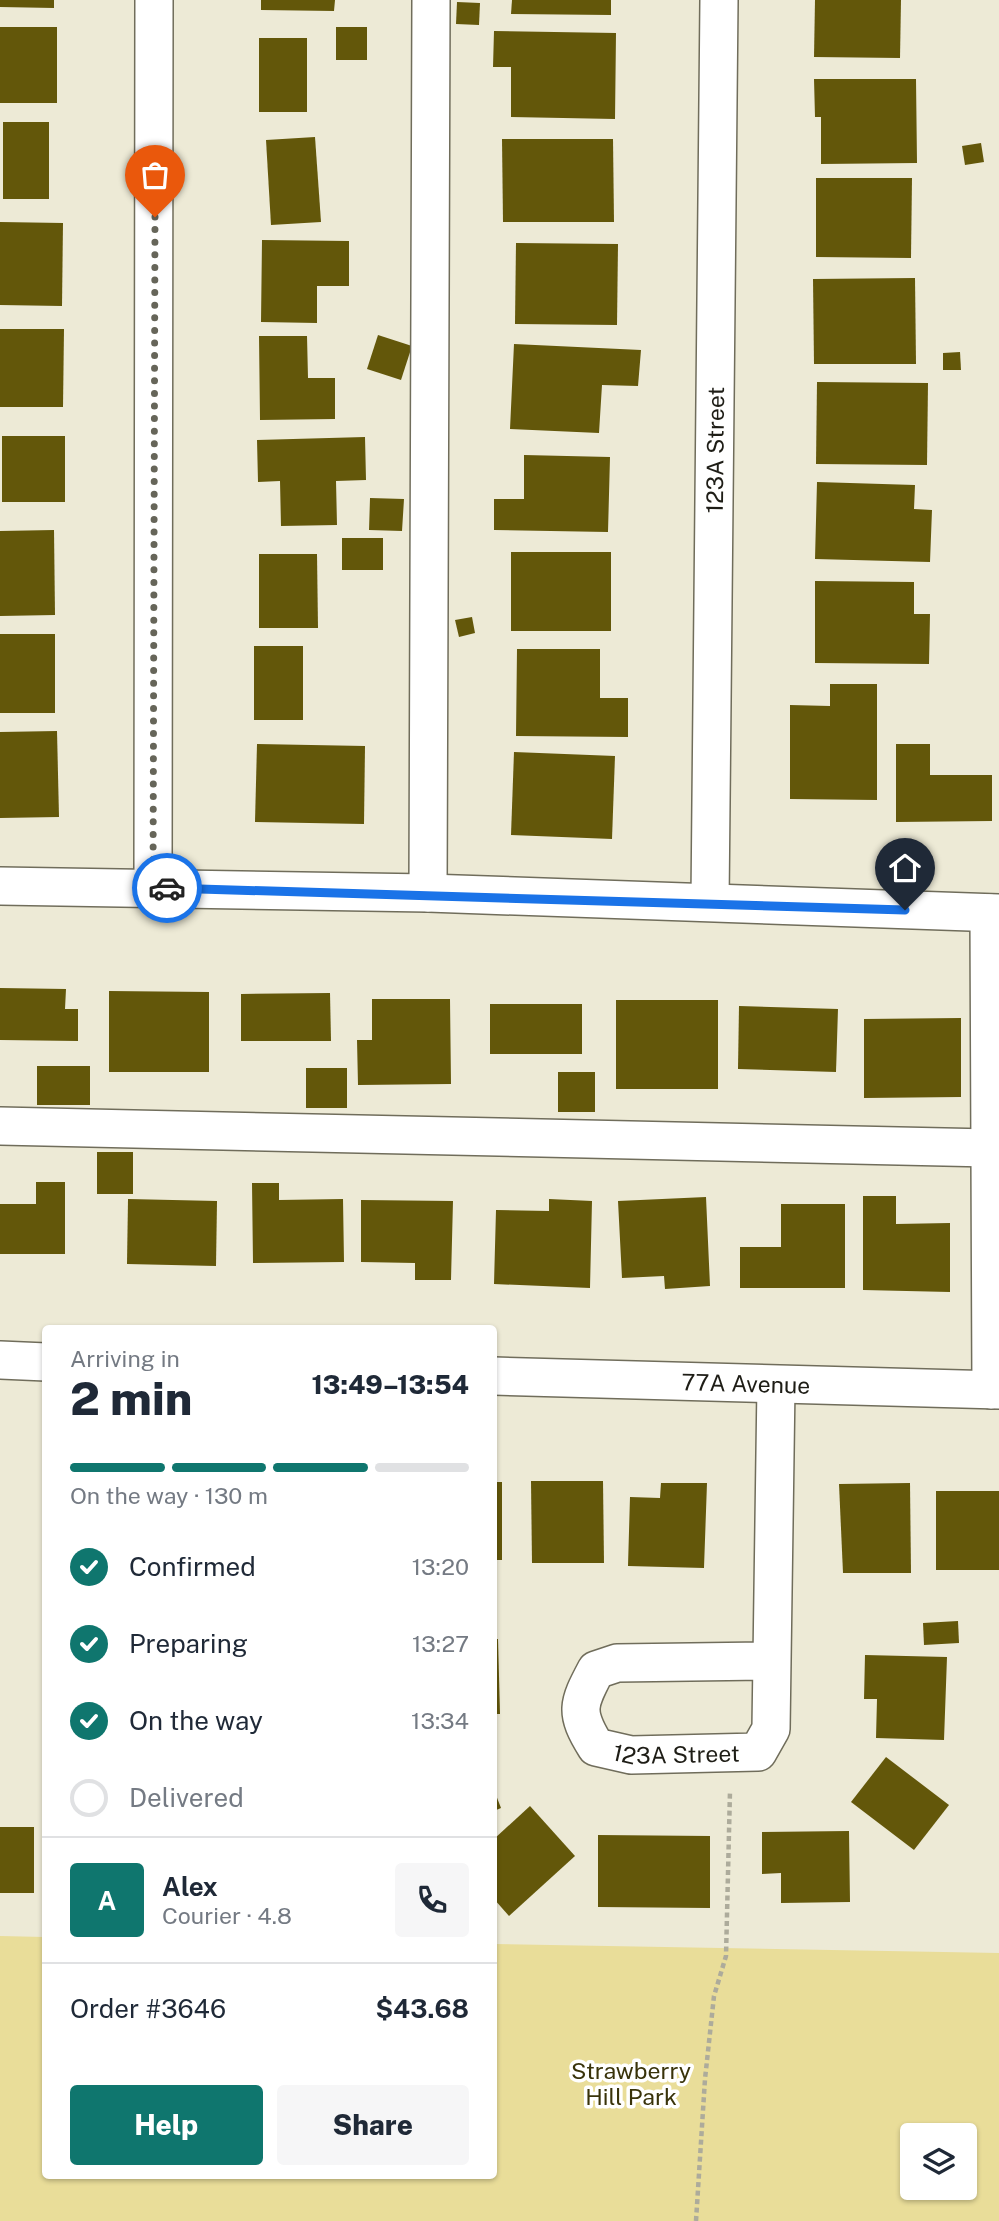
<!DOCTYPE html>
<meta charset="utf-8">
<style>
body{margin:0;font-family:"Public Sans",sans-serif;background:#f6f6f7;color:#1f2937;height:100vh;display:flex;flex-direction:column;font-size:26px;white-space:nowrap}
*{box-sizing:border-box;margin:0}
p{font-size:23px;color:#747a83}
.icon{flex:none;width:38px;height:38px;fill:none;stroke:currentColor;stroke-width:2;stroke-linecap:round;stroke-linejoin:round}
.map{position:relative;flex:1;overflow:hidden}
.panel{position:absolute;left:42px;top:1325px;width:455px;height:854px;display:flex;flex-direction:column;background:#fff;border-radius:7px;box-shadow:0 2px 5px #0004}
.panel>*{flex:none}
.controls{position:absolute;left:900px;top:2123px;display:grid;gap:14px}
.controls a{display:grid;place-items:center;width:77px;height:77px;border-radius:7px;background:#fff;box-shadow:0 2px 5px #0004;font-size:35px}
.pin{position:absolute;display:grid;place-items:center;width:60px;height:60px;color:#fff;margin:-72px -30px;border-radius:50% 50% 50% 0;rotate:-45deg;box-shadow:0 0 7px #0007}
.pin .icon{rotate:45deg}
.courier{position:absolute;display:grid;place-items:center;width:70px;height:70px;margin:-35px;border:5px solid #1a73e8;border-radius:50%;background:#fff;color:#222;box-shadow:0 2px 9px #0007}
.overview em{font-style:normal;font-weight:800}
.overview div{display:flex;flex-direction:column-reverse}
.overview{display:flex;align-items:center;justify-content:space-between;height:119px;padding:0 28px}
h1{font-size:46px;font-weight:800;line-height:52px}
.bar{display:grid;grid-template-columns:repeat(4,1fr);gap:10px 7px;align-content:center;height:84px;padding:0 28px}
.bar i{height:9px;border-radius:5px;background:#e0e1e3}
.bar .on{background:#0f766e}
.bar p{grid-column:span 4}
.line{display:flex;align-items:center;gap:18px;padding:0 28px;border-top:2px solid #e0e1e3}
.line div{flex:1}
.round{display:grid;place-items:center;flex:none;width:74px;height:74px;border-radius:7px;background:#f6f6f7}
ol{padding:0 28px;list-style:none}
li{display:flex;align-items:center;gap:21px;height:77px}
li p{margin-inline-start:auto}
li .icon{padding:7px;border-radius:50%;background:#0f766e;color:#fff;stroke-width:4}
li:last-child{color:#747a83}
li i{width:38px;height:38px;border:4px solid #e0e1e3;border-radius:50%}
.cta{display:flex;gap:14px;margin-top:auto;padding:14px 28px}
.cta a{flex:1;height:80px;border-radius:7px;background:#0f766e;color:#fff;font-size:28px;font-weight:800;line-height:80px;text-align:center}
.cta a+a{background:#f6f6f7;color:#1f2937}
.map>svg:first-child{display:block}
</style>
<div class="map">
<svg width="999" height="2221" viewBox="0 0 999 2221">
<rect width="100%" height="100%" fill="#edead6"/>
<path fill="#e9dd99" fill-rule="evenodd" d="M0,1936L45,1937L46,2175H494V1944L999,1953V2221H0ZM912,2135H964V2188H912Z"/>
<g fill="#63570a">
<path d="M0,0H54V8L0,7Z"/>
<path d="M261,0H335L334,11L261,10Z"/>
<path d="M512,0H611V15L511,14Z"/>
<path d="M815,0H901L900,58L814,57Z"/>
<path d="M457,2L480,3L479,25L456,24Z"/>
<rect x="0" y="27" width="57" height="76"/>
<rect x="336" y="27" width="31" height="33"/>
<path d="M494,31L616,33L615,119L511,117V67H493Z"/>
<rect x="259" y="38" width="48" height="74"/>
<path d="M814,79H916L917,163L821,164V117H815Z"/>
<rect x="3" y="122" width="46" height="77"/>
<path d="M315,137L321,222L271,225L266,140Z"/>
<path d="M502,139H613L614,222H503Z"/>
<path d="M981,143L984,162L965,165L962,146Z"/>
<path d="M816,178H912L911,258L816,257Z"/>
<path d="M0,222L63,223L62,306L0,305Z"/>
<path d="M262,240L349,241V286H317V323L261,322Z"/>
<path d="M516,243L618,244L617,325L515,324Z"/>
<path d="M915,278L916,364H814L813,279Z"/>
<path d="M0,329H64L63,407H0Z"/>
<path d="M378,335L412,346L401,380L367,369Z"/>
<path d="M259,336H307L308,378H335V419L260,420Z"/>
<path d="M514,344L641,350L638,386L602,385L599,433L510,429Z"/>
<path d="M960,352L961,370H943V353Z"/>
<path d="M817,382L928,383L927,465L816,464Z"/>
<rect x="2" y="436" width="63" height="66"/>
<path d="M365,437L366,480L336,481L337,525L281,526L280,481L258,482L257,440Z"/>
<path d="M524,455L610,457L608,532L494,530V499H524Z"/>
<path d="M817,482L915,485L914,509L932,510L930,562L815,559Z"/>
<path d="M370,498L404,499L402,531L369,530Z"/>
<path d="M54,530L55,615L0,616V531Z"/>
<rect x="342" y="538" width="41" height="32"/>
<rect x="511" y="552" width="100" height="79"/>
<path d="M259,554H317L318,628H259Z"/>
<path d="M815,581L914,582V614H930L929,664L815,663Z"/>
<path d="M472,617L475,633L459,637L455,620Z"/>
<rect x="0" y="634" width="55" height="79"/>
<rect x="254" y="646" width="49" height="74"/>
<path d="M517,649H600V698H628V737L516,736Z"/>
<path d="M830,684H877V800L790,799V705L830,706Z"/>
<path d="M57,731L59,817L0,818V732Z"/>
<path d="M257,744L365,746L364,824L255,822Z"/>
<path d="M896,744H930V775H992V821L896,822Z"/>
<path d="M514,752L615,756L612,839L511,835Z"/>
<path d="M0,988L66,989L65,1009H78V1041L0,1040Z"/>
<path d="M109,991L209,992V1072H109Z"/>
<path d="M330,993L331,1041H241V994Z"/>
<path d="M372,999H450L451,1084L358,1085L357,1040H372Z"/>
<rect x="616" y="1000" width="102" height="89"/>
<rect x="490" y="1004" width="92" height="50"/>
<path d="M739,1006L838,1009L836,1072L738,1069Z"/>
<path d="M961,1018V1097L864,1098V1019Z"/>
<rect x="37" y="1066" width="53" height="39"/>
<rect x="306" y="1068" width="41" height="40"/>
<rect x="558" y="1072" width="37" height="40"/>
<rect x="97" y="1152" width="36" height="42"/>
<path d="M36,1182H65V1254H0V1204H36Z"/>
<path d="M252,1183H279V1200L343,1199L344,1262L253,1263Z"/>
<path d="M863,1196H896V1224L950,1223V1292L863,1290Z"/>
<path d="M706,1197L710,1286L665,1289L664,1276L622,1278L618,1201Z"/>
<path d="M128,1199L217,1201L216,1266L127,1264Z"/>
<path d="M549,1199L592,1201L590,1288L494,1284L496,1210L549,1211Z"/>
<path d="M361,1200L453,1201L451,1280H415V1263L361,1262Z"/>
<path d="M781,1204H845V1288H740V1247H781Z"/>
<path d="M531,1481H603L604,1563H532Z"/>
<rect x="494" y="1482" width="8" height="78"/>
<path d="M661,1483H707L704,1568L628,1566L630,1497L660,1498Z"/>
<path d="M910,1483L911,1573H843L839,1484Z"/>
<rect x="936" y="1491" width="63" height="79"/>
<path d="M958,1621L959,1643L924,1645L923,1623Z"/>
<path d="M494,1639H498L500,1714H494Z"/>
<path d="M865,1655L947,1657L944,1740L876,1738L877,1699H864Z"/>
<path d="M886,1757L949,1805L914,1850L851,1802Z"/>
<path d="M494,1790L501,1808L494,1811Z"/>
<path d="M530,1806L575,1856L509,1916L494,1899V1839Z"/>
<rect x="0" y="1827" width="34" height="66"/>
<path d="M849,1831L850,1902L781,1903V1873L762,1874V1832Z"/>
<path d="M598,1835L710,1836V1908L598,1907Z"/>
</g>
<g fill="none" stroke-linecap="round" stroke-linejoin="round">
<defs>
<g id="minor">
<path d="M0,886L428,893L999,913"/>
<path d="M153,888L154,0"/>
<path d="M428,893L431,0"/>
<path id="s1" d="M710,902L719,0"/>
<path d="M989,913L991,1390"/>
<path d="M0,1126L990,1148"/>
<path d="M0,1360L46,1362"/>
<path id="s2" d="M494,1376L999,1390"/>
<path id="s3" d="M771,1661L617,1663L596,1670C578,1704 574,1712 596,1747L631,1755L758,1752L771,1729L776,1385"/>
</g>
</defs>
<use href="#minor" stroke="#706d5b" stroke-width="40"/>
<path stroke="#adab9b" stroke-width="4.5" stroke-dasharray="5 3.5" stroke-linecap="butt" d="M696,2221L705,2079L714,1996L726,1956L730,1791"/>
<use href="#minor" stroke="#fff" stroke-width="37"/>
</g>
<g fill="none" stroke-linecap="round" stroke-linejoin="round">
<path stroke="#666559" stroke-width="7" stroke-dasharray="0 12.6" d="M155,217L153,888H167"/>
<path stroke="#1a73e8" stroke-width="9" d="M167,888L905,910"/>
</g>
<g text-anchor="middle" dominant-baseline="central" stroke-width="7" stroke-linejoin="round" paint-order="stroke">
<g font-size="23" fill="#1e1d16" stroke="#fff">
<text stroke="none"><textPath href="#s1" startOffset="452">123A Street</textPath></text>
<text stroke="none"><textPath href="#s2" startOffset="252">77A Avenue</textPath></text>
<text stroke="none"><textPath href="#s3" startOffset="341">123A Street</textPath></text>
</g>
<g font-size="23" fill="#39330a" stroke="#fff">
<text x="631" y="2070">Strawberry<tspan x="631" dy="26">Hill Park</tspan></text>
</g>
</g>
</svg>
<div class="controls">
<a><svg class="icon" aria-label="layers" viewBox="0 0 24 24"><path d="M12 4l9 5-9 5-9-5zM3 14l9 5 9-5"/></svg></a>
</div>
<div class="pin" style="left:155px;top:217px;background:#ea580c"><svg class="icon" aria-label="bag" viewBox="0 0 24 24"><path d="M5 8h14l-1 12H6zM9 8a3 3 0 0 1 6 0"/></svg></div>
<div class="pin" style="left:905px;top:910px;background:#1f2937"><svg class="icon" aria-label="home" viewBox="0 0 24 24"><path d="M3 11l9-7 9 7M6 9v11h12V9"/></svg></div>
<div class="courier" style="left:167px;top:888px"><svg class="icon" aria-label="car" viewBox="0 0 24 24"><path d="M5 17H2v-5l4-1 3-4h7l3 4 3 1v5h-3M9 17h6M6 11h13"/><circle cx="7" cy="17" r="2"/><circle cx="17" cy="17" r="2"/></svg></div>
<section class="panel">
<div class="overview"><div><h1>2 min</h1><p>Arriving in</p></div><em>13:49–13:54</em></div>
<div class="bar"><i class="on"></i><i class="on"></i><i class="on"></i><i></i><p>On the way · 130 m</p></div>
<ol>
<li><svg class="icon" aria-label="check" viewBox="0 0 24 24"><path d="M5 12l5 5 9-10"/></svg>Confirmed<p>13:20</p></li>
<li><svg class="icon" aria-label="check" viewBox="0 0 24 24"><path d="M5 12l5 5 9-10"/></svg>Preparing<p>13:27</p></li>
<li><svg class="icon" aria-label="check" viewBox="0 0 24 24"><path d="M5 12l5 5 9-10"/></svg>On the way<p>13:34</p></li>
<li><i></i>Delivered</li>
</ol>
<div class="line" style="height:126px"><b class="round" style="background:#0f766e;color:#fff">A</b><div><b>Alex</b><p>Courier · 4.8</p></div><a class="round"><svg class="icon" aria-label="phone" viewBox="0 0 24 24"><path d="M5 4h4l2 5-3 2q2 4 5 5l2-3 5 2v4C11 20 4 13 5 4z"/></svg></a></div>
<div class="line" style="height:91px"><div>Order #3646</div><b>$43.68</b></div>
<div class="cta"><a>Help</a><a>Share</a></div>
</section>
</div>
